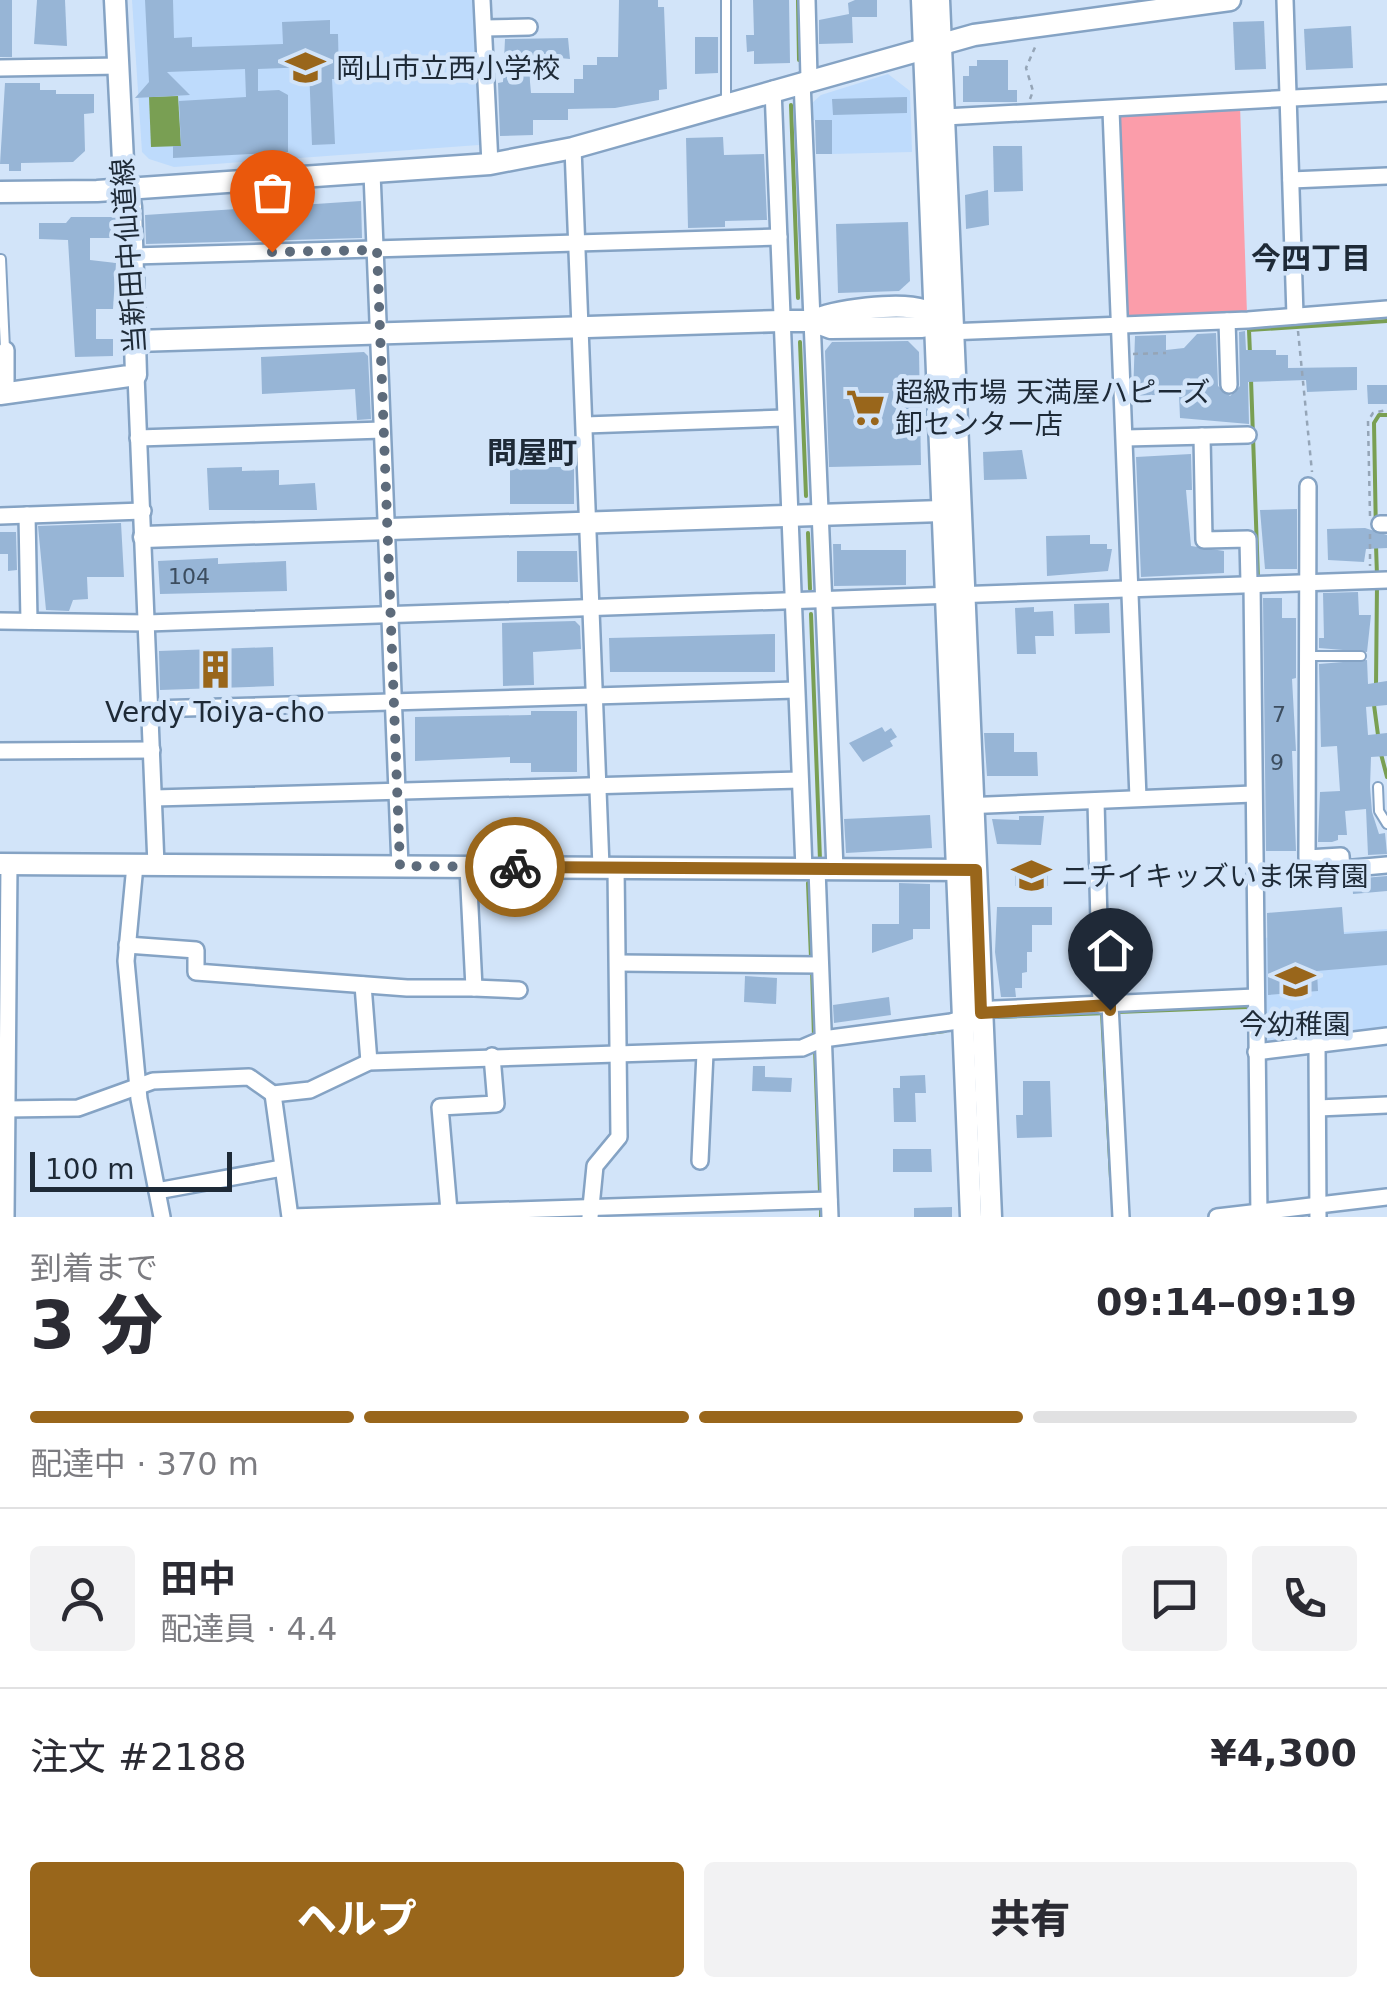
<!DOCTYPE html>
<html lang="ja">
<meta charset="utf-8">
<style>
body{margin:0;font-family:"DejaVu Sans","Noto Sans JP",sans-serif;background:#f2f2f3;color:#2b2b33;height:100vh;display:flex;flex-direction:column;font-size:38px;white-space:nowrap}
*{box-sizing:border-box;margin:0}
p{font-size:32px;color:#7c7c81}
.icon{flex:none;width:55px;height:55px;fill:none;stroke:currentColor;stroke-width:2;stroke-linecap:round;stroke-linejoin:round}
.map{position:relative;height:1217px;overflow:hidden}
.drawer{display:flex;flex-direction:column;background:#fff;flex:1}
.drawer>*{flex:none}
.scale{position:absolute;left:30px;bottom:25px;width:202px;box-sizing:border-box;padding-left:10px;border:5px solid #1e2a37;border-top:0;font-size:28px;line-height:35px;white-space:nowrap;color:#1e2a37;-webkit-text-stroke:8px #d2e4f9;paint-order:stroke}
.pin{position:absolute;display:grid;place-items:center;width:85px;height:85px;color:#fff;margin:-102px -42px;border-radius:50% 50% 50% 0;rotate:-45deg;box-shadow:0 0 10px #0007}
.pin .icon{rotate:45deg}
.courier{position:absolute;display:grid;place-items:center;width:100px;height:100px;margin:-50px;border:8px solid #99661b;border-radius:50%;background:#fff;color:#222;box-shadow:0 2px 12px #0007}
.summary em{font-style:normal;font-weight:800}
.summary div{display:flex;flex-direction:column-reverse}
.summary{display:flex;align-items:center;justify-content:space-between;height:170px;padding:0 30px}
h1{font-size:65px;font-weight:800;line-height:75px}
.bar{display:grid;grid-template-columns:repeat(4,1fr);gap:15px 10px;align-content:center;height:120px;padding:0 30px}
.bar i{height:12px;border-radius:8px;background:#e1e1e2}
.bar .current{background:#99661b}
.bar p{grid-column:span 4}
.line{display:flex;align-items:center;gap:25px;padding:0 30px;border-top:2px solid #e1e1e2}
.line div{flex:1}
.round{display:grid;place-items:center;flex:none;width:105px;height:105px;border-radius:10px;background:#f2f2f3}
.button{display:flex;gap:20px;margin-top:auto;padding:20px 30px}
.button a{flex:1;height:115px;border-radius:10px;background:#99661b;color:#fff;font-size:40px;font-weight:800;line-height:115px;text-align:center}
.button a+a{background:#f2f2f3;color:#2b2b33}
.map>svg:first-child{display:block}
</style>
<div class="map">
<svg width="1387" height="1217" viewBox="0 0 1387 1217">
<rect width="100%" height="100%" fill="#d2e4f9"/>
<g fill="#bedbfc">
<path d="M132,0H473L479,145L174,167L149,159L142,152Z"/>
<path d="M888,74L910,91L912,152L832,154L829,121L812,120L811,104L821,95Z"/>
<path d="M1387,929V1032L1267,1047L1262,1043V938Z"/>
</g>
<path fill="#fb9daa" d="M1240,105L1247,314L1131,318L1126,312L1118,120L1124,113Z"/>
<path fill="#799f53" d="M178,96L181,146L151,147L149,97Z"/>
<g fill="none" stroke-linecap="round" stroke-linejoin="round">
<g stroke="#799f53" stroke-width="4">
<path d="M798,0L799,60"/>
<path d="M791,105L798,298"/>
<path d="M800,342L806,496"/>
<path d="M1250,354L1249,330L1387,321"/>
<path d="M1251,379L1258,579"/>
<path d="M0,404L37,399"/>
<path d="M808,533L810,589"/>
<path d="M1376,536L1374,423L1379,415H1387"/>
<path d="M1376,545L1377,576"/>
<path d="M811,614L820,860"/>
<path d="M1376,685L1377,585"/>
<path d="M1374,705L1378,735"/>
<path d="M1381,754L1387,777"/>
<path d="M808,883L811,958"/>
<path d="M812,968L814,1038"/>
<path d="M1117,1012L1248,1007"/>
<path d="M1102,1013L1111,1178"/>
<path d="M998,1017L1108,1013"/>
<path d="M920,1034L945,1031"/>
<path d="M815,1048L820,1193"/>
<path d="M821,1203V1217"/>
</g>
</g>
<g fill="#97b5d6">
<rect x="0" y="0" width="12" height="57"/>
<path d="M37,0H65L67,46L34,44Z"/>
<path d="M145,0H173L174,38L192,37V47L283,44L282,22L330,20V34H338L339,79H332L335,144L312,145L309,67L258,69V91L279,90L288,95V152L173,158V146H181L179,101L246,97L245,69L167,72L190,95L135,98L149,82Z"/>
<path d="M619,0H658V7H664L667,89L659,90V100L615,108L568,109V120H533V135L500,136L498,83L503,82L505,39L568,38L570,59L529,55L530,82L531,93H574V79H583V65H597V57H618Z"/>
<path d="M753,0H789L790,63L754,64V51L747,52L746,35H754Z"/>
<path d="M855,0H877V17H852L853,43L819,44V20L849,14L848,3Z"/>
<path d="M1264,21L1266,69L1235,70L1233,22Z"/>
<path d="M1351,26L1353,68L1306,70L1304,29Z"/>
<path d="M695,37H718V73L695,74Z"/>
<path d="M977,60H1008V90H1017V102H963V76H969V66H977Z"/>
<path d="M5,83H40V90H56V94H94V113L84,114L85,151L73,162L21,163V171H9V164H0Z"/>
<path d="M907,97V113L833,115L832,99Z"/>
<path d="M815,120H832V154H816Z"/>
<path d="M723,137L724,155L764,154L767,220L725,221V227L688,228L686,138Z"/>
<path d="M993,146H1022L1023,191L994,192Z"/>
<path d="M988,190L989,225L966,229L965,195Z"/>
<path d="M361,201L362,238L146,244L145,215Z"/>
<path d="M71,217H118V238H90V260L116,263L113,309H96V339H113V356L75,357L68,240L39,239V223H66Z"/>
<path d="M908,222L910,281L899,291L838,293L836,224Z"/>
<path d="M1245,331L1246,350H1276V355H1288V368L1357,367V390L1307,392L1306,380L1248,382L1249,424L1180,418L1179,394L1133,396L1135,336L1166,335V350L1184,348L1197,334L1216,333L1218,386L1230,396L1240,386L1239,332Z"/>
<path d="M908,341L919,352L921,465L829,467L825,351L832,342Z"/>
<path d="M364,352L368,356L371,419L357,420L355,389L262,394L261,357Z"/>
<path d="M1367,385H1387V404H1368Z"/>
<path d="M1022,450L1027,479L984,480L983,452Z"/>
<path d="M1191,454L1192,490H1186L1191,546L1224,551V573L1141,577L1136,457Z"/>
<path d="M242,467V471L279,470V485L315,483L317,510H209L207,468Z"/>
<rect x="510" y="467" width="64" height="37"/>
<path d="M1297,509V569H1265L1260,510Z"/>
<path d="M121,523L124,577H87L88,599L73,600L69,611L46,610L38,526Z"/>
<path d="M1365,528L1387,535V548L1366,549L1364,562L1328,560L1327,529Z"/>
<path d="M0,532H16L17,570L8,571V554H0Z"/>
<path d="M1090,535V544H1107V549H1112L1108,571L1047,576L1046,536Z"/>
<path d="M833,544H841V550H906V585L834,586Z"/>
<path d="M517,551H577L578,582H517Z"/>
<path d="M218,558V564L286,561L287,591L160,594L158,561Z"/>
<path d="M1358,592L1359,615H1371L1367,652L1319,648V638H1324L1323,593Z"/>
<path d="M1263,598H1282V618H1296V678L1292,679L1296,751H1292L1296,851H1266Z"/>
<path d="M1109,603L1110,633L1075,634L1074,604Z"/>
<path d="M1034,607V612L1053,611L1054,636H1035L1036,654H1017L1015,608Z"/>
<path d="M575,621L580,626L581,649L533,652L534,685L503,686L502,623Z"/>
<path d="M775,634V672H610L609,638Z"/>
<path d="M273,647L274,686L160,690L159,651Z"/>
<path d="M1367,660L1368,684L1387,681V705L1366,707L1368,735L1387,733V756L1371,757L1370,787L1372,812L1379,834L1385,833L1387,854L1368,855L1366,809L1345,811L1347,835H1338V840L1332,842H1318L1320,792L1340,791L1337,746L1321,747L1319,664Z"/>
<path d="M531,711H577V772H531V763H510V757L415,761V717L531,715Z"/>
<path d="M882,727L885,732L891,728L897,737L890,741L893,746L863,762L849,743Z"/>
<path d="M984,733H1014V752H1037L1038,776H987Z"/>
<path d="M930,815L932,848L846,853L844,819Z"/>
<path d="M1019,816H1044L1041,845L997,844L992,819L1019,820Z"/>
<rect x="1015" y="866" width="33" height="20"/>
<path d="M1387,876V891L1353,894L1352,879Z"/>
<path d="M899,883L930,884V929H913V939L872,953V924H899Z"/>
<path d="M997,907H1052V925H1032V952H1027V972L1022,973V988H1015L1016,997H1001L995,952Z"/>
<path d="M1342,907L1344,934L1387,931V965L1317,971L1318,991L1268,995L1267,913Z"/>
<path d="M745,976L777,978L776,1004L744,1002Z"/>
<path d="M889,997L891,1015L834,1023L833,1005Z"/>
<path d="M753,1066H765V1077L792,1078L791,1092L752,1091Z"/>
<path d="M925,1075L926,1093H915L916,1122H894L893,1088H900V1076Z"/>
<path d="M1023,1081H1050L1052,1137L1017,1138L1016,1115H1023Z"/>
<path d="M893,1149H931L932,1172H893Z"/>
<path d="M952,1207V1217H914V1208Z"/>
</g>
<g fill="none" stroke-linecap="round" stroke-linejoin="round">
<defs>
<g id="lane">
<path d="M726,100V0"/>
<path d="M1,259L5,349"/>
<path d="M1309,656H1361"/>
<path d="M1378,787L1379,811L1387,824"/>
</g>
<g id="street">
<path d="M482,0L490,164"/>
<path d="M807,0L809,78"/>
<path d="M1285,0L1295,316"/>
<path d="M484,28L529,27"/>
<path d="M0,68L120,66"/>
<path d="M802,81L835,869"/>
<path d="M773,89L804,869"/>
<path d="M1111,110L1138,798"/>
<path d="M945,117L1387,93"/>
<path d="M573,148L601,867"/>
<path d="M372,173L400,866"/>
<path d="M1291,180L1387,176"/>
<path d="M133,256L779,237"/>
<path d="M1227,321L1229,385"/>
<path d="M947,332L1248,320L1387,309"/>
<path d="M6,350V393"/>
<path d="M136,375L156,865"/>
<path d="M585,425L785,418"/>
<path d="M1202,436L1204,540L1248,539L1249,583"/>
<path d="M138,438L382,430"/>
<path d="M1125,438L1248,435"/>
<path d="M1308,486L1307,858L1341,856L1342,869L1387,865"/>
<path d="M27,515L29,621"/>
<path d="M0,516L143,511"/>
<path d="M1380,524H1387"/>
<path d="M1252,583L1259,1217"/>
<path d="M0,621L147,623L1387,580"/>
<path d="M151,709L796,690"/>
<path d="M0,751L152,750"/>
<path d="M154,798L800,780"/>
<path d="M1096,801L1101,1005"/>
<path d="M963,806L1253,794"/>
<path d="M135,865L126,961L139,1099L162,1217"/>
<path d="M817,869L830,1217"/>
<path d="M127,945L196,950V972L407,988H474L468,868"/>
<path d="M618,963L820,965"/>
<path d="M363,985L369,1062"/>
<path d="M474,988L519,990"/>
<path d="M1110,1005L1121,1217"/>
<path d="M1317,1044L1318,1217"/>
<path d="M1256,1052L1387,1036"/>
<path d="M273,1094L290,1217"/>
<path d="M1318,1108L1387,1105"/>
<path d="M6,1109L78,1108L153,1081L249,1077L273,1094L310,1090L369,1062L802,1048L823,1039L951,1022L994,1009L1255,997"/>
<path d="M700,1161L705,1053"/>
<path d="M157,1191L282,1168"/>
<path d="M449,1211L440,1107L496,1104L492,1056"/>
<path d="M6,1217L9,864"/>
<path d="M291,1217L829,1200"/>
<path d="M590,1217L595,1166L619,1137L616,867"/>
<path d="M1217,1217L1387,1197"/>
</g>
<g id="secondary">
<path d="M922,0L971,1217"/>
<path d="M939,0L991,1217"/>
<path d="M0,192L97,191L490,164L573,148L974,35L1230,0"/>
<path d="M812,321C834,310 900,302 923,310C933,313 935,317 946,316"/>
<path d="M136,341L782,321H812L831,328L922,327L934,317"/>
<path d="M0,394L136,375L131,207L123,161L115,0"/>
<path d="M144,537L942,511"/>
<path d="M0,864L968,870"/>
</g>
</defs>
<use href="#lane" stroke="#85a3c4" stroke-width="12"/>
<use href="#street" stroke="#85a3c4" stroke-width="20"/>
<use href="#secondary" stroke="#85a3c4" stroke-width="25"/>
<g stroke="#95a5b7" stroke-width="2.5" stroke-dasharray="5 5" stroke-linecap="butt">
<path d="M1030,99L1033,91L1026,68L1036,45"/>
<path d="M1298,331L1312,472"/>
<path d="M1133,354L1166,353"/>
<path d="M1370,516L1368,421L1373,413L1387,410"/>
<path d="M1370,534V566"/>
</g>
<use href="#lane" stroke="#fff" stroke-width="8"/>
<use href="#street" stroke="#fff" stroke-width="15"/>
<use href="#secondary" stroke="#fff" stroke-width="20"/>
</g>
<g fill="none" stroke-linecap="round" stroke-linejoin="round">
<path stroke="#5d6b7b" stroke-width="10" stroke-dasharray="0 18" d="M272,252L377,250L400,866L515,867"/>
<path stroke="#99661b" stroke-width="12" d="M515,867L976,870L981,1013L1110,1005V1010"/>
</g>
<defs>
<symbol id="school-bare" viewBox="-9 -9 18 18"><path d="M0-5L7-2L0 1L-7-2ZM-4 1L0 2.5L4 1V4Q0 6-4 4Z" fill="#99661b" stroke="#d2e4f9" stroke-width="2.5" paint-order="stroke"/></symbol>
<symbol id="supermarket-bare" viewBox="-9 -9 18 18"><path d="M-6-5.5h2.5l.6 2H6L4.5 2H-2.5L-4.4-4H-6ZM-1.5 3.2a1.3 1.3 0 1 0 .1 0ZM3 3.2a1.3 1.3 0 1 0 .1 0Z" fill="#99661b" stroke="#d2e4f9" stroke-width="2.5" paint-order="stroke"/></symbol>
<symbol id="building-bare" viewBox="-9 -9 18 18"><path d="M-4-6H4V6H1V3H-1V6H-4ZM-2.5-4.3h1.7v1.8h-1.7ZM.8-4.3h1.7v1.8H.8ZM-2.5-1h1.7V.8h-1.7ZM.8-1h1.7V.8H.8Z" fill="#99661b" stroke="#d2e4f9" stroke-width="2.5" paint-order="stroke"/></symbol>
</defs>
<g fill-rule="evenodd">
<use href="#school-bare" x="278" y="40" width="55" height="55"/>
<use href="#supermarket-bare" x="838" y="380" width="55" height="55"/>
<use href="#building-bare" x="188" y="642" width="55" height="55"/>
<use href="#school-bare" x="1004" y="848" width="55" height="55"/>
<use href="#school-bare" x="1268" y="954" width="55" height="55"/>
</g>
<g text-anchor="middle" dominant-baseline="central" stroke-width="9" stroke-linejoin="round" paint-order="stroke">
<g font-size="22" fill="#3c4d5f">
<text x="189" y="576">104</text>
<text x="1279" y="714">7</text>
<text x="1277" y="762">9</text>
</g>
<g font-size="28" fill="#1e2a37" stroke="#d2e4f9" text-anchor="start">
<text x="336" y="68">岡山市立西小学校</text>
<text x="895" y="392">超級市場 天満屋ハピーズ<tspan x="895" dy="32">卸センター店</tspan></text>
<text x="215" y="712" text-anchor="middle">Verdy Toiya-cho</text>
<text x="1061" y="876">ニチイキッズいま保育園</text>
<text x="1295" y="1024" text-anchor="middle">今幼稚園</text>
</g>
<g font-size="28" fill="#1e2a37" stroke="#d2e4f9">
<text transform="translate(129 256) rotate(-94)">当新田中仙道線</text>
</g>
<g font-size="30" font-weight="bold" fill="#1e2a37" stroke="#d2e4f9">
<text x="1311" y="258">今四丁目</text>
<text x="532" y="452">問屋町</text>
</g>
</g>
</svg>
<div class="scale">100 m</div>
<div class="pin" style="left:272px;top:252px;background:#ea580c"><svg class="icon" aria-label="bag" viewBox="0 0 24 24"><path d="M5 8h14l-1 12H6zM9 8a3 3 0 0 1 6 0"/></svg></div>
<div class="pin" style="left:1110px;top:1010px;background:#1f2937"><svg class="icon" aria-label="home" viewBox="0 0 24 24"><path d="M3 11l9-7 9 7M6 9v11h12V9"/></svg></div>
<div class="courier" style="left:515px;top:867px"><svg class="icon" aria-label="bike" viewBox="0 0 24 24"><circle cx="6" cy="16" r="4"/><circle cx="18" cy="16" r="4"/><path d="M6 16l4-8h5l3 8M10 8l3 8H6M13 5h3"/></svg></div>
</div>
<section class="drawer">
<div class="summary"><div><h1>3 分</h1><p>到着まで</p></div><em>09:14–09:19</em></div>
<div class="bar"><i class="current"></i><i class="current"></i><i class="current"></i><i></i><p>配達中 · 370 m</p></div>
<div class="line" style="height:180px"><a class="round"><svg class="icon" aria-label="person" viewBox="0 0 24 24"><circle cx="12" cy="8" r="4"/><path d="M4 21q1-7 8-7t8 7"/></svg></a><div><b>田中</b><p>配達員 · 4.4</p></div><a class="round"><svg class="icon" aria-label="chat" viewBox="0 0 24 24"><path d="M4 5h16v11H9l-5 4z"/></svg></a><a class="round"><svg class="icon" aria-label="phone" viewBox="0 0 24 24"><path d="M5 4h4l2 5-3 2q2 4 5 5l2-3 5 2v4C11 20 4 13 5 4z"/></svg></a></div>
<div class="line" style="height:130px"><div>注文 #2188</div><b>¥4,300</b></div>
<div class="button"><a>ヘルプ</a><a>共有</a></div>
</section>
